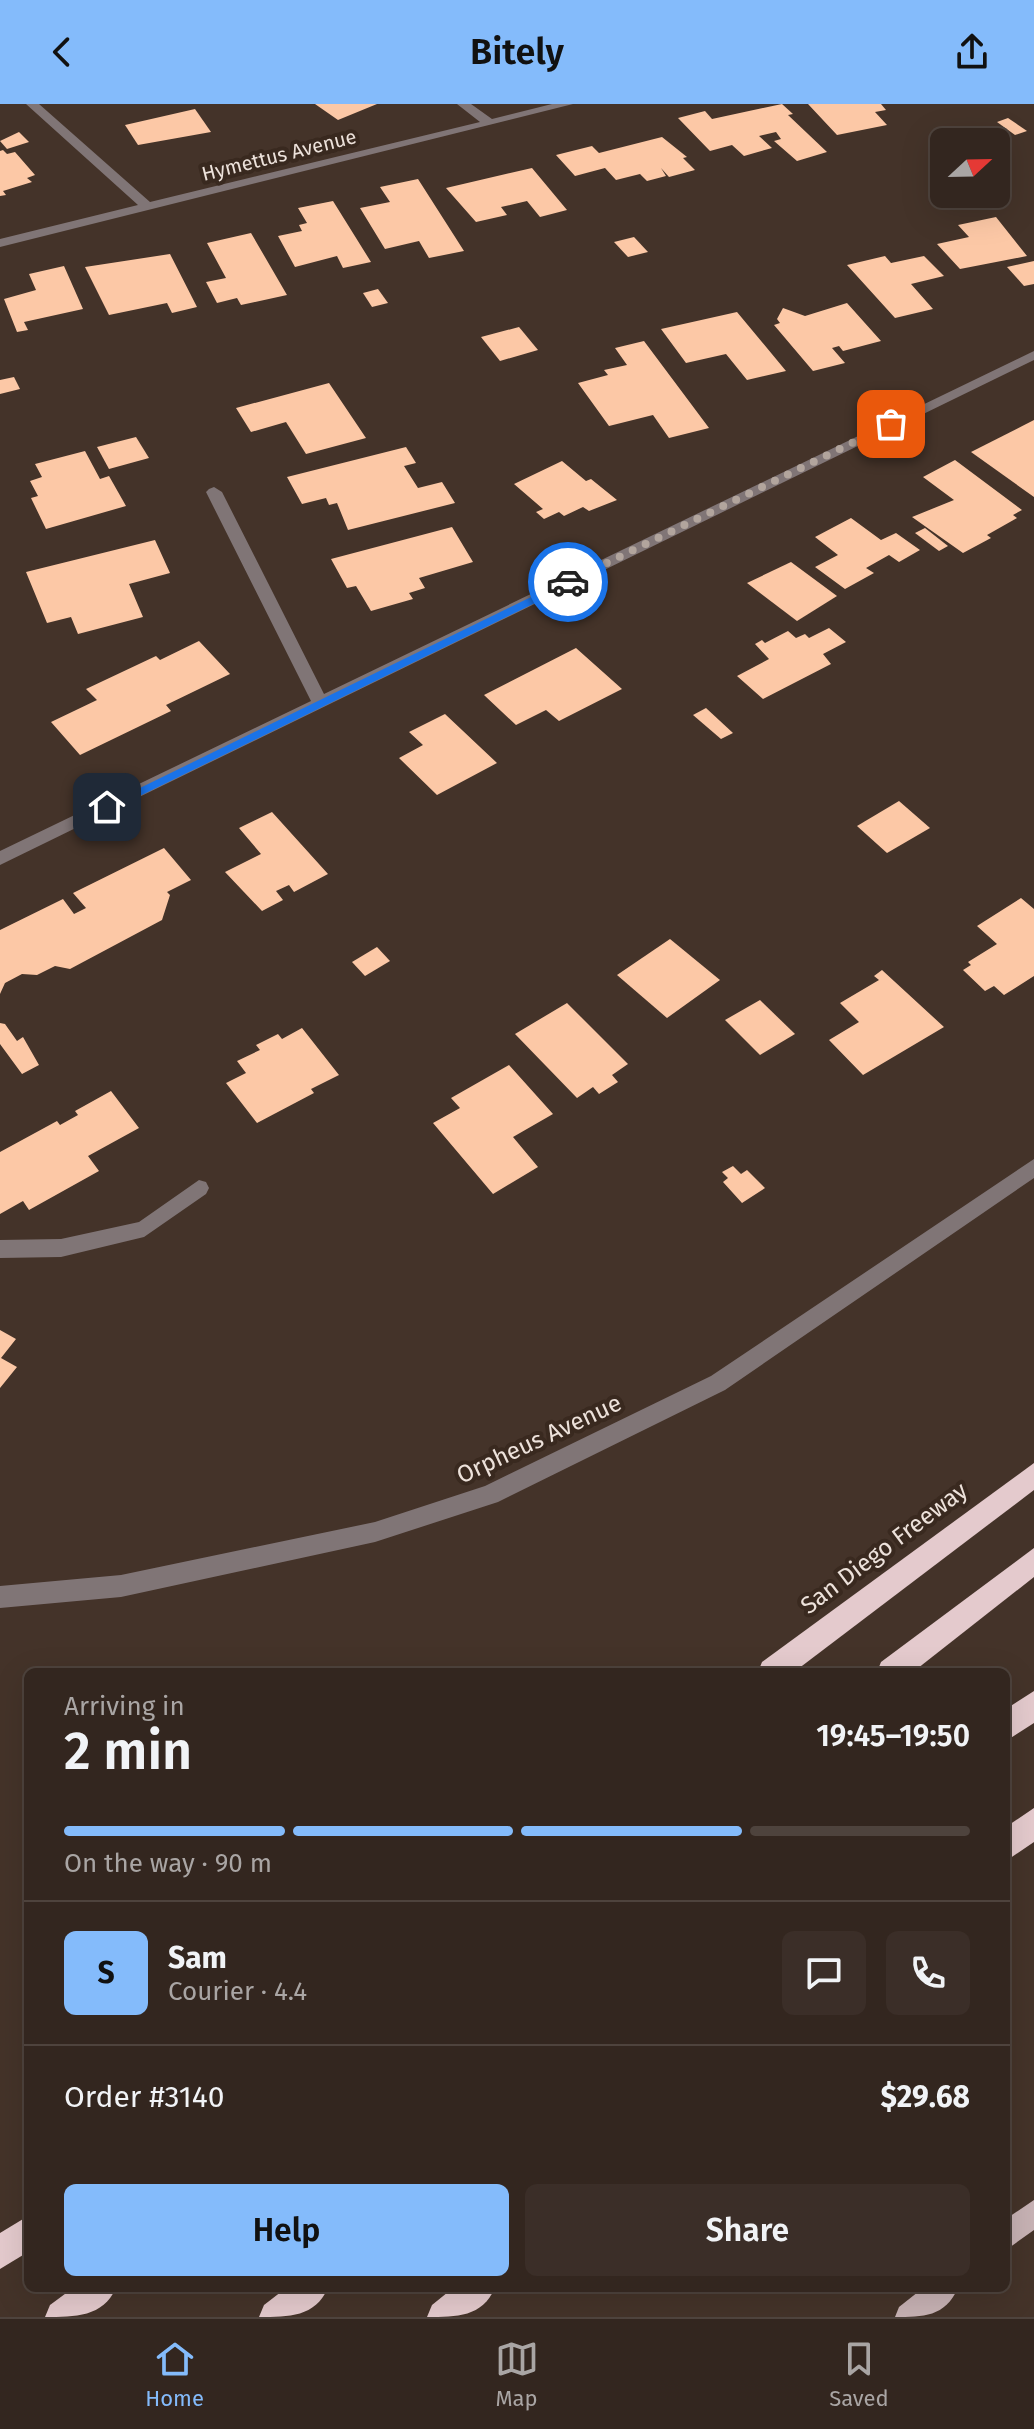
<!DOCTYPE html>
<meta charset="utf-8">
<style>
body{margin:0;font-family:"Fira Sans",sans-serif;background:#3b2e28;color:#f1f3f6;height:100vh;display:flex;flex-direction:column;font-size:30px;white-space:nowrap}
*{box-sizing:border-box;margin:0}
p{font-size:26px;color:#a9a5a4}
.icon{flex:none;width:44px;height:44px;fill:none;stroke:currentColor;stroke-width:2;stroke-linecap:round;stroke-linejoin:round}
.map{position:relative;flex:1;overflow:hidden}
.sheet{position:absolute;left:24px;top:1564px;width:986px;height:624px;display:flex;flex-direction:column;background:#33261f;border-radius:12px;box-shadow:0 8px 32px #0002,0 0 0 2px #4e433d}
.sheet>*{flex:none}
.needle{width:52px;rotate:68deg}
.controls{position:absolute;left:930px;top:24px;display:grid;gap:16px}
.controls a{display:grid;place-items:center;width:80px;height:80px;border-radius:12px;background:#33261f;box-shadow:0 8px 32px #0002,0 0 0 2px #4e433d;font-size:40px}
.pin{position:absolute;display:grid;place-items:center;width:68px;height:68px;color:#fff;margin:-34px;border-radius:16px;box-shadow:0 4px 12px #0006}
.courier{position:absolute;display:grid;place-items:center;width:80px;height:80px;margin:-40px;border:6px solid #1a73e8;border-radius:50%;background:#fff;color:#222;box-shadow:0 2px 10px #0007}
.overview em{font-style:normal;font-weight:600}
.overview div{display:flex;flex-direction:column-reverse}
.overview{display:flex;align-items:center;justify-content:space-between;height:136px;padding:0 40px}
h1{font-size:52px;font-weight:600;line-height:60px}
.bar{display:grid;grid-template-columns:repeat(4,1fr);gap:12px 8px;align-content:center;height:96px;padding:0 40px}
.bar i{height:10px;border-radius:6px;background:#4e433d}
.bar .on{background:#84bbfb}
.bar p{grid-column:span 4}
.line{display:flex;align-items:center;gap:20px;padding:0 40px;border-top:2px solid #4e433d}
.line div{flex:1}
.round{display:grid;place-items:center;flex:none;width:84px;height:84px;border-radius:12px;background:#3b2e28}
.button{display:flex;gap:16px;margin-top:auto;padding:16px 40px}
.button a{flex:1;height:92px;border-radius:12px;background:#84bbfb;color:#111;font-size:32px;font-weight:600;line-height:92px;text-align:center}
.button a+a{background:#3b2e28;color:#f1f3f6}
header{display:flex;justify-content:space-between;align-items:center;height:104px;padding:0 40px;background:#84bbfb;color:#111;font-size:36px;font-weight:600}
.tabs{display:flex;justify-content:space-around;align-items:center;height:112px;border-top:2px solid #4e433d;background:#33261f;font-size:22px;color:#a9a5a4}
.tabs a{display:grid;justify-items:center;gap:4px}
.tabs .on{color:#84bbfb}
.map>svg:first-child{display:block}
</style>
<header><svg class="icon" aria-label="back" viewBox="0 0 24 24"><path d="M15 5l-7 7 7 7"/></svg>Bitely<svg class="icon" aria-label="share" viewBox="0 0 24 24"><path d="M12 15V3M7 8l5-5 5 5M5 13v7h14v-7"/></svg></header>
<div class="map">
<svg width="1034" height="2213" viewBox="0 0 1034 2213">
<rect width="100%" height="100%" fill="#443329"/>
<g fill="#fcc8a6">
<path d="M315,0H377L338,16Z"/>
<path d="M782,0L793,10L788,11L827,48L797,57L774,37L781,35L776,28L759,32L772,44L744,52L732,41L710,47L678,14L705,7L712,15Z"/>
<path d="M808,0H881L886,6L875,8L887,21L837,31Z"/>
<path d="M195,5L211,28L138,41L125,21Z"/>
<path d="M1008,14L1027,27L1015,31L997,18Z"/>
<path d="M19,28L29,38L7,45L0,37Z"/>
<path d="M662,33L687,53L683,54L695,66L669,73L661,64L666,72L647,77L640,70L616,76L605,64L575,72L556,51L592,42L599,49Z"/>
<path d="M3,46L7,50L15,48L35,71L27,74L32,78L3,87L6,91L0,92V47Z"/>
<path d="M532,64L567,106L540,113L527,97L501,103L507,111L476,118L446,84Z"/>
<path d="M418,75L464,147L429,154L419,137L385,145L360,104L390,98L380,83Z"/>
<path d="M333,97L371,158L343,164L337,152L295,163L278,132L302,127L299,121L307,119L298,104Z"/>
<path d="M996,113L1027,152L960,165L937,140L969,133L958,121Z"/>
<path d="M251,129L287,191L241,201L237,194L217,199L206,178L226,174L207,139Z"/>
<path d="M634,133L648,148L628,153L614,138Z"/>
<path d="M170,150L197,203L172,209L167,199L109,211L85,163Z"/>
<path d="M885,152L891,159L924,152L944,172L911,180L933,205L895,214L847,161Z"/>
<path d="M1034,157V180L1024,182L1007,163Z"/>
<path d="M64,162L83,205L24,218L28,226L17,228L4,195L36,186L29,170Z"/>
<path d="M378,185L388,199L372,203L363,189Z"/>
<path d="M847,199L881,237L843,247L839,242L832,244L845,259L813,267L774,221L780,219L777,215L783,204L805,212Z"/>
<path d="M737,208L786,267L747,276L726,250L686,259L661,225Z"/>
<path d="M519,223L538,246L500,257L481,233Z"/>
<path d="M644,237L709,324L669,334L653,311L609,322L578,279L608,271L604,266L627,261L615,244Z"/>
<path d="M14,273L20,285L0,290V276Z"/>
<path d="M329,279L366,334L306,350L286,318L251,328L236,304Z"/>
<path d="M1034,316V393L971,348Z"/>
<path d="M136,333L149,354L109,365L97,343Z"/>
<path d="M406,343L416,359L404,362L418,384L442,378L455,399L348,426L337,399L329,401L326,394L302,400L287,373Z"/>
<path d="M85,347L100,375L109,372L126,402L46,425L31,394L38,392L30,377L42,373L35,360Z"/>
<path d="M955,356L1022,406L1013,411L1017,414L987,431L991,434L963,449L912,413L954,396L923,373Z"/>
<path d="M562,357L586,377L591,375L617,396L589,407L583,403L564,412L559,408L544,415L536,408L543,405L514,380Z"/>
<path d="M851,414L881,436L896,429L920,446L899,458L889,451L866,464L874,469L845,485L815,463L838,451L815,433Z"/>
<path d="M452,423L473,458L419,474L425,484L409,489L413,495L371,507L356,482L347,484L331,455Z"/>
<path d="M925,424L948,442L939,447L915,429Z"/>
<path d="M155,436L170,469L129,480L143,513L78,530L71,513L47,519L26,468Z"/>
<path d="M791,458L837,492L797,517L747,479Z"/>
<path d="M829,524L846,538L823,550L831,560L763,595L737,572L769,555L755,540L762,536L765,539L788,527L796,534L805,530L809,534Z"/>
<path d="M199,537L230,570L166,601L171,607L80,651L51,618L97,596L86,585L156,552L160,556Z"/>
<path d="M576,544L622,585L559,617L546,606L516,621L484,591Z"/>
<path d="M706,604L733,629L721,635L693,611Z"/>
<path d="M445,610L497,659L437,691L399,654L423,641L409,628Z"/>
<path d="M899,697L930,724L887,749L857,722Z"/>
<path d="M272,708L328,770L294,788L289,781L276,787L283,796L262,807L225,768L261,750L239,724Z"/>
<path d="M164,744L191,776L167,788L170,791L162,816L70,865L55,862L37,871L22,870L5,879L0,890V826L63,795L74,810L86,804L73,789Z"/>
<path d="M1021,794L1034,805V872L1004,891L994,882L985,887L963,866L971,861L968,858L997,840L977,822Z"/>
<path d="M670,835L720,876L667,914L617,871Z"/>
<path d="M377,843L390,857L365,872L352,858Z"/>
<path d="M882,866L944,923L863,971L829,936L859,918L840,899L879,876L874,872Z"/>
<path d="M760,896L795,930L760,951L725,916Z"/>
<path d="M567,899L628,960L612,971L618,978L599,990L593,983L577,994L515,930Z"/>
<path d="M0,919L5,920L17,937L23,933L39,961L22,970L0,940Z"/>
<path d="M302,924L339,971L311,985L314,989L257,1019L226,979L246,969L237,957L260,946L256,941L278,930L282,935Z"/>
<path d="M509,961L553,1010L513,1033L538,1063L493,1090L433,1019L460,1004L451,994Z"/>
<path d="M111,987L139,1024L88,1052L99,1067L29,1106L23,1097L0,1110V1048L57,1017L60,1021L78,1011L75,1007Z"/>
<path d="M733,1062L741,1070L747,1066L765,1084L742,1099L723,1078L728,1074L722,1068Z"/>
<path d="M0,1226L16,1235L1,1254L17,1263L0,1284Z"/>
</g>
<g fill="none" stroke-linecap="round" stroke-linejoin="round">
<g fill="#807576" fill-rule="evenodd">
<path d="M26,0H39L150,98L480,18L457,0H471L492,15L552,0H573L0,143V135L138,101Z"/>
<path d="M1034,247V256L0,761V747L311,597L206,388L209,385L214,383L222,388L324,590Z"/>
<path d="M1034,1055V1074L725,1286L498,1398L375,1438L121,1493L0,1504V1482L121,1471L375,1418L485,1382L711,1272Z"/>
<path d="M199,1076L206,1078L209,1084L206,1090L144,1133L61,1153L0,1154V1136L61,1135L139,1118Z"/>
</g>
<g fill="#c7b2b4" fill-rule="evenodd">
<path d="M1034,2096V2126L1006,2146V2115Z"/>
<path d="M923,2184H958C945,2213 923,2213 895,2213L899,2203Z"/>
</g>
<g fill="#e4cacd" fill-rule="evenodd">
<path d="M1034,1359V1386L794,1568H758L762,1558Z"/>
<path d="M1034,1444V1473L913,1568H877L881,1558Z"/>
<path d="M1034,1587V1619L1006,1637V1605Z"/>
<path d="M1034,1704V1738L1006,1757V1723Z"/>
<path d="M28,2112V2148L0,2165V2129Z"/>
<path d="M73,2184H116C103,2213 75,2213 45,2213L50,2201Z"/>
<path d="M286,2184H328C315,2213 289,2213 259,2213L264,2201Z"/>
<path d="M453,2184H495C482,2213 457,2213 427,2213L432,2201Z"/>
</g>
</g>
<path fill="#1a73e8" d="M568,475L572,481L111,706L101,703Z"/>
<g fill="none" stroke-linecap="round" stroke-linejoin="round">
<path stroke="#b2a59d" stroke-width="8" stroke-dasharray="0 14.4" d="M568,478L891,320"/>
</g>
<g text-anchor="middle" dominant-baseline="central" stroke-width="8" stroke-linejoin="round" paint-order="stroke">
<g font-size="20" fill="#ede2db" stroke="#39291f">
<text transform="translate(279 51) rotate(-14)">Hymettus Avenue</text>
</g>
<g font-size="24" fill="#ede2db" stroke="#39291f">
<text transform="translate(539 1335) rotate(-25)">Orpheus Avenue</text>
<text transform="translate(884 1444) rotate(-37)">San Diego Freeway</text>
</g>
</g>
</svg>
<div class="controls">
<a><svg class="needle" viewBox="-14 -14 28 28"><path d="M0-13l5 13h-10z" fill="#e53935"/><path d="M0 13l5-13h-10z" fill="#a9a5a4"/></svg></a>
</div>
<div class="pin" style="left:891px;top:320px;background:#ea580c"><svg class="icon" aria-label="bag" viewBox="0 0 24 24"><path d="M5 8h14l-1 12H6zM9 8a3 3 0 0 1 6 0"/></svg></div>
<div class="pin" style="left:107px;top:703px;background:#1f2937"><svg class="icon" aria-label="home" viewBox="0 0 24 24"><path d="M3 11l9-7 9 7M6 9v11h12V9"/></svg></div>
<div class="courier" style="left:568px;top:478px"><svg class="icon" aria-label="car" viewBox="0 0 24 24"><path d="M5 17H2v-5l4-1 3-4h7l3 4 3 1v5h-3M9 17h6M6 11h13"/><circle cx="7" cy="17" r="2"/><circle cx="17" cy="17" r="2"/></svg></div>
<section class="sheet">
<div class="overview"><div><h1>2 min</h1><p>Arriving in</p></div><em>19:45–19:50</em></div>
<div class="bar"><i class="on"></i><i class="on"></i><i class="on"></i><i></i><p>On the way · 90 m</p></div>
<div class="line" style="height:144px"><b class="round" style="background:#84bbfb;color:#111">S</b><div><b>Sam</b><p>Courier · 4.4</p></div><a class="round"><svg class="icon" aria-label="chat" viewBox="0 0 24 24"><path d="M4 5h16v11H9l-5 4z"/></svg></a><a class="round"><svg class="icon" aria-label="phone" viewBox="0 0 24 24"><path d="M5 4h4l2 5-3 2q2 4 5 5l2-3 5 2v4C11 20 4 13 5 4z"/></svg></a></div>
<div class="line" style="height:104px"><div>Order #3140</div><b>$29.68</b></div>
<div class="button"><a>Help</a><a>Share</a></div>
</section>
</div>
<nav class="tabs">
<a class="on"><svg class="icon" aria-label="home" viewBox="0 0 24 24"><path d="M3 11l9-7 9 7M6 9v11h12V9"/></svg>Home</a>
<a><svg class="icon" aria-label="map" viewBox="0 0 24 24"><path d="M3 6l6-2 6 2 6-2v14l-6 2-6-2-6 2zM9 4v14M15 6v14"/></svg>Map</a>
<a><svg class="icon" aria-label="saved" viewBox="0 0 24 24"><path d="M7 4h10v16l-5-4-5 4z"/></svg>Saved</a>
</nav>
